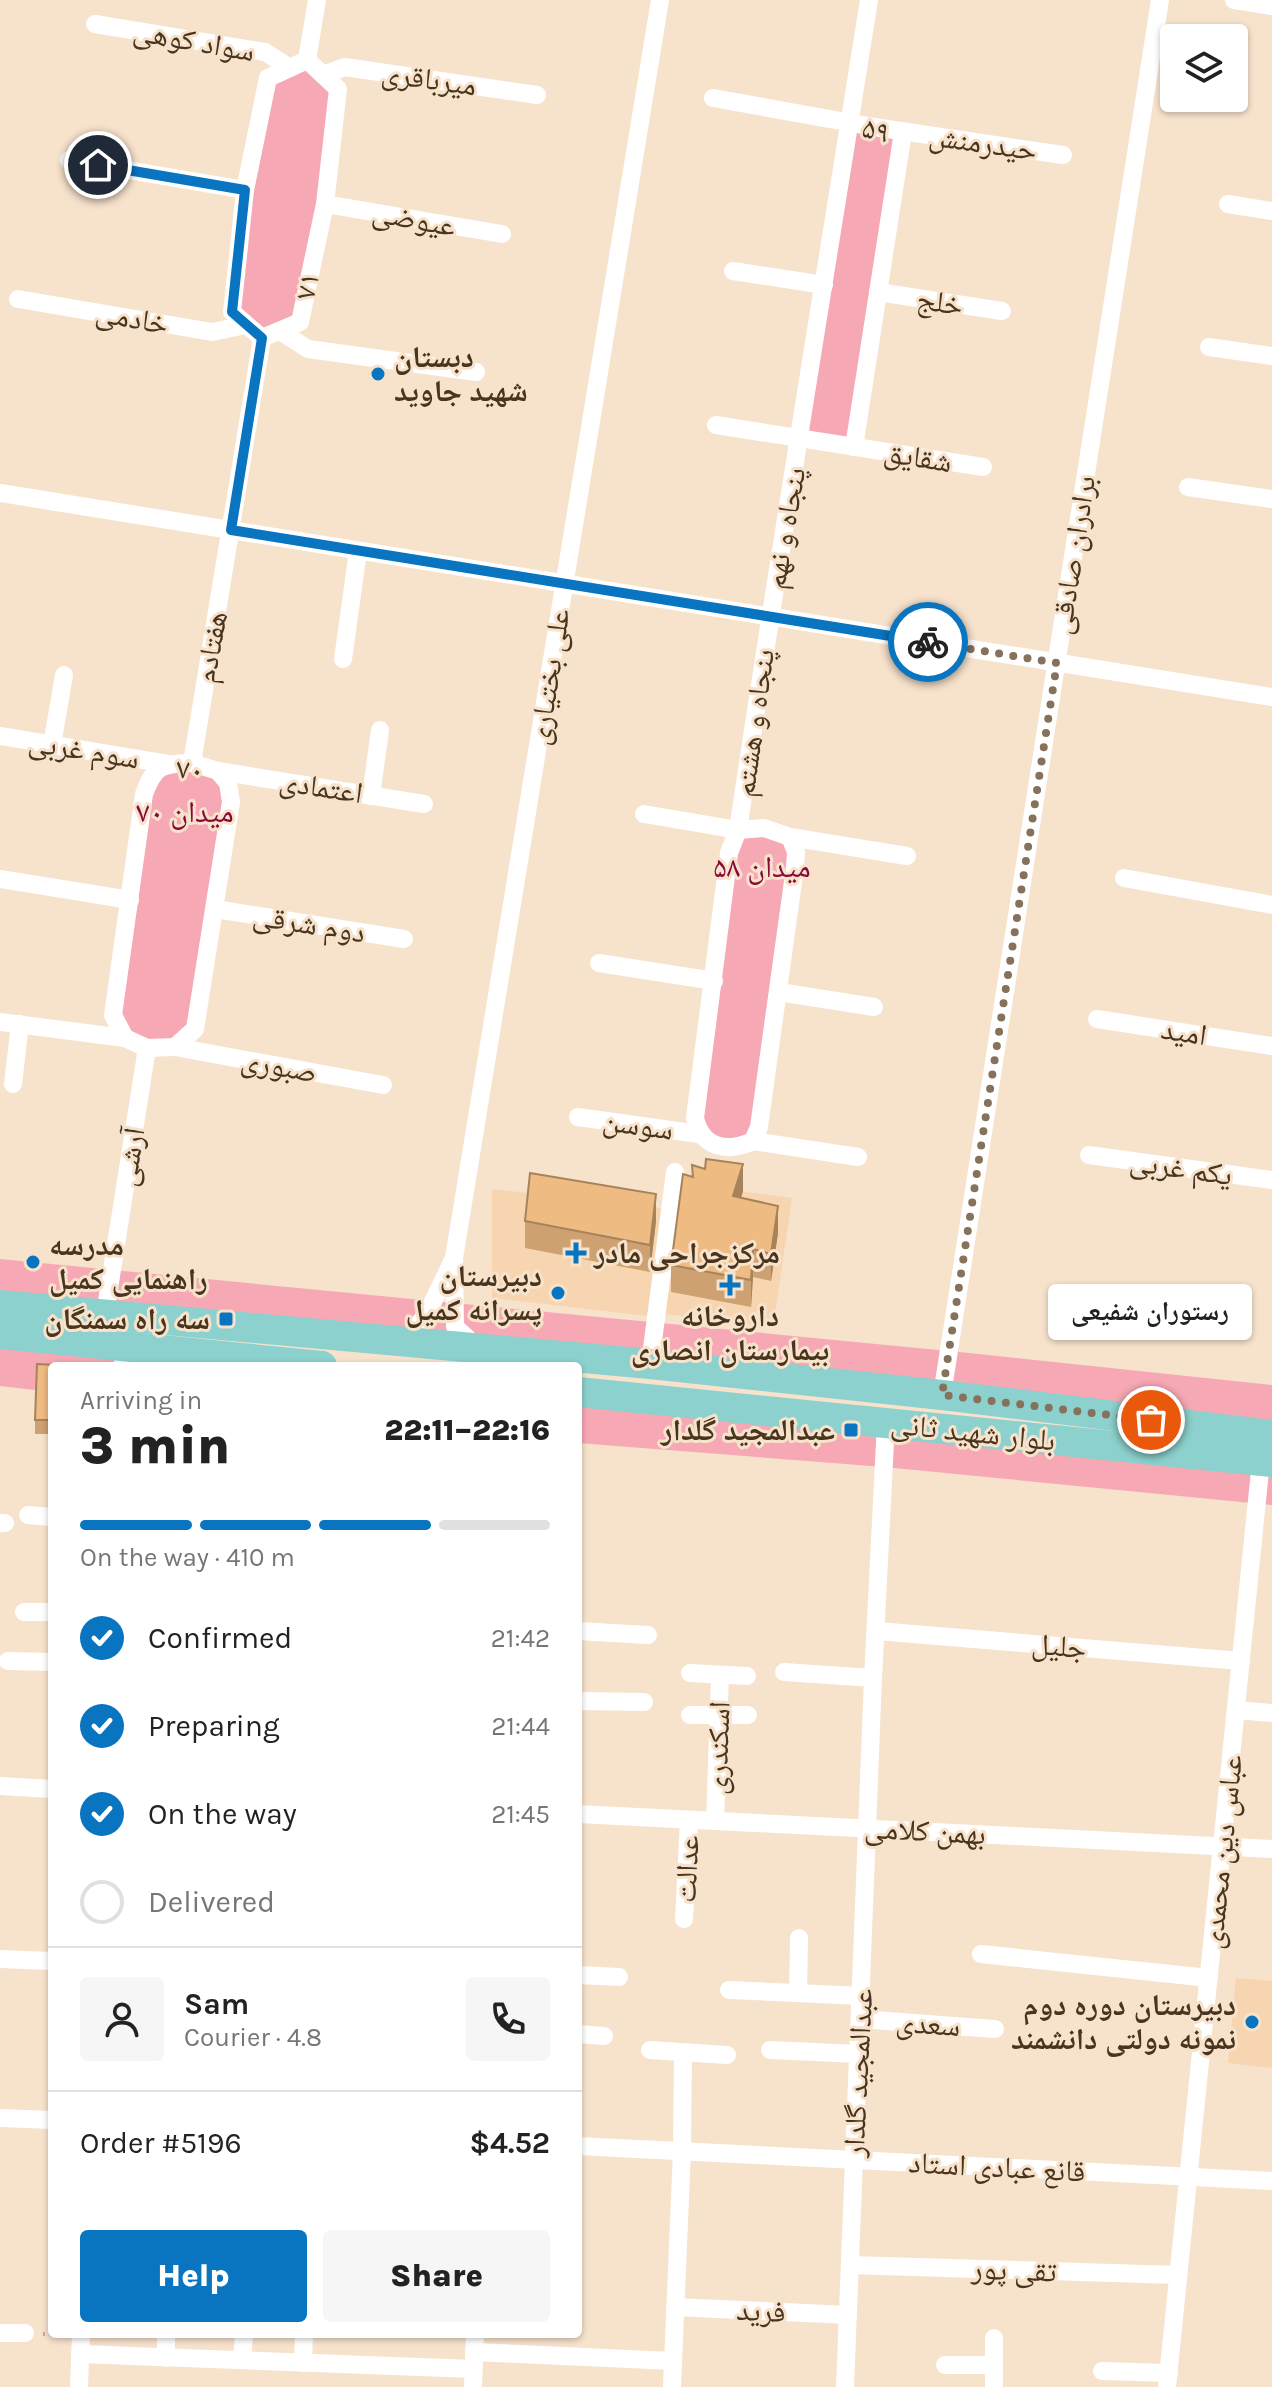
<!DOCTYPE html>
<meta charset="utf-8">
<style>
body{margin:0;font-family:Karla,"Noto Naskh Arabic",sans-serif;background:#f6f6f6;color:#222;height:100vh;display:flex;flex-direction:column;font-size:30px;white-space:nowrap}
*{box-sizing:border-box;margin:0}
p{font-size:26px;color:#767676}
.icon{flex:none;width:44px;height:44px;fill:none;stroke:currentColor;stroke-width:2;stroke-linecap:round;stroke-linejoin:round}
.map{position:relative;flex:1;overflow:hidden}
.panel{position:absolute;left:48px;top:1362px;width:534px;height:976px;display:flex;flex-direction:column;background:#fff;border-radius:8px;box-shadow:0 2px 6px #0004}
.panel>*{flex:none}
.tools{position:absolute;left:1160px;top:24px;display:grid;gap:16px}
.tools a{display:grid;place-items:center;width:88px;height:88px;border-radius:8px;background:#fff;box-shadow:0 2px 6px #0004;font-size:40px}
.pin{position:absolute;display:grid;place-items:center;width:68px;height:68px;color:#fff;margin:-34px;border:4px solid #fff;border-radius:50%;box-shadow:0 2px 8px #0007}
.courier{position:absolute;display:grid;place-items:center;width:80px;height:80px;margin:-40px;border:6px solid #0974bf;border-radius:50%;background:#fff;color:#222;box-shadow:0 2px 10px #0007}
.bubble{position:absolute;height:56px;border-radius:8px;background:#fff;box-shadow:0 2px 6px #0004;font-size:26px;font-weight:800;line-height:56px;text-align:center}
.summary em{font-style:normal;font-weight:800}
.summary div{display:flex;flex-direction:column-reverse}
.summary{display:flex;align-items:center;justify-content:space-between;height:136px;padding:0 32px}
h1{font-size:52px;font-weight:800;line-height:60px}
.bar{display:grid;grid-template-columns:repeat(4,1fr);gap:12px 8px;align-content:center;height:96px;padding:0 32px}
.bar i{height:10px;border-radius:6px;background:#e0e0e0}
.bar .active{background:#0974bf}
.bar p{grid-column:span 4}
.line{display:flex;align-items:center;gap:20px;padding:0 32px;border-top:2px solid #e0e0e0}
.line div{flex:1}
.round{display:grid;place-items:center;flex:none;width:84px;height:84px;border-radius:8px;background:#f6f6f6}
ol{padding:0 32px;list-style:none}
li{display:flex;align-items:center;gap:24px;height:88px}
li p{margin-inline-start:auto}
li .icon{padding:8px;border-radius:50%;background:#0974bf;color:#fff;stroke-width:4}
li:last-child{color:#767676}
li i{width:44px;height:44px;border:4px solid #e0e0e0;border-radius:50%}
.action{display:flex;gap:16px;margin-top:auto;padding:16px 32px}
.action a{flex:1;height:92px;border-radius:8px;background:#0974bf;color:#fff;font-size:32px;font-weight:800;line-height:92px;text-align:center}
.action a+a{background:#f6f6f6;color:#222}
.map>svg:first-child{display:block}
</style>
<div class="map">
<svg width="1272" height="2387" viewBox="0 0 1272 2387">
<rect width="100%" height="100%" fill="#f7e2cc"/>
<g fill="#f8d5b1">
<path d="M685,1184L792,1198L773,1328L665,1314Z"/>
<path d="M492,1189L668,1209L647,1316L492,1298Z"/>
<path d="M1236,1978L1272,1981V2068L1228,2063Z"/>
</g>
<g fill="#f6a8b5">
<path d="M307,60L338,89L300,322L262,338L232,312L268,78Z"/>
<path d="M850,123L903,132L854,447L800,439Z"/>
<path d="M168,764L228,783L195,1029L147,1048L113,1015L144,794Z"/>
<path d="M738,830L790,837L759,1127L740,1147L699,1134Z"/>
<path d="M0,1259L969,1353L1272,1385V1435L0,1305Z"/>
<path d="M0,1334L322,1366H52V1392L0,1386Z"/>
<path d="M578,1392L1272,1462V1505L884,1467L578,1443Z"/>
</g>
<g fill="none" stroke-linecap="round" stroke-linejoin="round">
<path stroke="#c0ab94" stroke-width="4" stroke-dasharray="2 6" stroke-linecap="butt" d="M43,2334L62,2335"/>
<g stroke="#fff" stroke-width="18">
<path d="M1234,0L1272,6"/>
<path d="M95,24L265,52L290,68"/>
<path d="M307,60L338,89L325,204L300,322L262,338L232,312L245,190L268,78Z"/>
<path d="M307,60L317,0"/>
<path d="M323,75L345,67L537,95"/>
<path d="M713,98L874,127L1063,155"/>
<path d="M69,160L245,190"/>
<path d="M325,204L502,234"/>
<path d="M1228,204L1272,211"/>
<path d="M733,271L824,285"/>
<path d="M878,292L1002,311"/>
<path d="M18,299L212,332L246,325"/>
<path d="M280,331L308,349L476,372"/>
<path d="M1209,347L1272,356"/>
<path d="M716,425L983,467"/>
<path d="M854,447L903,132"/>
<path d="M1188,487L1272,499"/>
<path d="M0,493L1272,697"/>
<path d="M343,659L358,551"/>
<path d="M0,736L168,764"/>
<path d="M52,745L64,675"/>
<path d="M192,763L218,771L228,783L231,802L195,1029L175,1047L147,1048L125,1038L113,1015L144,794C155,765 161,764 192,763Z"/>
<path d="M192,763L262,338"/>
<path d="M218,771L424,804"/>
<path d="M371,796L380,730"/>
<path d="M644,814L738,830C779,553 825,277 869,0"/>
<path d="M764,828L790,837L796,852L795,867L759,1127L753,1141C727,1153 702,1148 695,1118L729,853L738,830Z"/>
<path d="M790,837L907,856"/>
<path d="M1124,878L1272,905"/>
<path d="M0,879L130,900"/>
<path d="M215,909L404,939"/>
<path d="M599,963L714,981"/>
<path d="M779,992L874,1007"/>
<path d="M1097,1019L1272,1046"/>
<path d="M0,1022L125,1038"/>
<path d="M175,1047L383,1085"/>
<path d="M13,1084L20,1024"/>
<path d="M578,1117L699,1134"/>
<path d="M753,1141L858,1157"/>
<path d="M1089,1155L1272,1180"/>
<path d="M454,1258L660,0"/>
<path d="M105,1314L147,1048"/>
<path d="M404,1342L428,1312L454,1258L455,1327L477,1347"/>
<path d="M650,1364L675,1172"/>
<path d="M123,1366L124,1346"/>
<path d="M942,1395L1160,0"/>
<path d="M28,1515L52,1517"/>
<path d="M0,1523H5"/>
<path d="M24,1612H52"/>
<path d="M578,1631L648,1635"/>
<path d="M877,1631L1241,1661"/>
<path d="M8,1661L52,1662"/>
<path d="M784,1672L873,1678"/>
<path d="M690,1673L747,1676"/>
<path d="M578,1701L644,1702"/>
<path d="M1236,1710L1272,1713"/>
<path d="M690,1715H748"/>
<path d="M0,1786L52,1789"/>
<path d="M578,1814L1272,1849"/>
<path d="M715,1821L720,1675"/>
<path d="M684,1919L689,1820"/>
<path d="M981,1954L1209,1978"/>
<path d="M0,1959L52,1961"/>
<path d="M578,1975L619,1977"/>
<path d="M729,1990L862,1996"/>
<path d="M798,1993L799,1938"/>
<path d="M860,2019L995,2029"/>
<path d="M578,2034L604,2036"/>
<path d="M650,2050L727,2055"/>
<path d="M770,2050L859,2054"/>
<path d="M0,2118L52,2120"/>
<path d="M578,2146L1272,2181"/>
<path d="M850,2265L1178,2275"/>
<path d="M675,2307L848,2315"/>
<path d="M0,2333H25"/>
<path d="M994,2338V2387"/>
<path d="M474,2352L673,2361"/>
<path d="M80,2354L473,2369"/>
<path d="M166,2358V2334"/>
<path d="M242,2360L244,2334"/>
<path d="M303,2363L304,2334"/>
<path d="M945,2365H994"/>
<path d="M1102,2371L1169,2373"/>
<path d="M79,2387L81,2334"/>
<path d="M473,2387L475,2334"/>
<path d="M672,2387L682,2151L683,2052"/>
<path d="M845,2387L873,1678L886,1423"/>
<path d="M1167,2387L1261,1461"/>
</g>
<g stroke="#8cd1cd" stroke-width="30">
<path d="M0,1305L650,1364L942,1395L1272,1435"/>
<path d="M0,1334L322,1366"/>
<path d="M578,1392L1272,1462"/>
</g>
</g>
<g fill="#cda171">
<path d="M692,1165L743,1191L741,1198L778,1233L771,1281L753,1277L751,1307L671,1292V1265L692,1177Z"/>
<path d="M525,1221H656L650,1272L525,1248Z"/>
<path d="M52,1366V1434H35V1420Z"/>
</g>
<g fill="#a7835c">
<path d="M743,1164V1191L733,1223V1196Z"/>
<path d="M656,1194V1221L650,1272V1245Z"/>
<path d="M778,1206V1233L771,1281V1254Z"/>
<path d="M753,1249V1277L751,1307V1280Z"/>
</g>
<g fill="#eebb83" stroke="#a7835c" stroke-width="2">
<path d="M706,1159L743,1164L733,1196L778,1206L771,1254L753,1249L751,1280L671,1265L683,1174L693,1177L692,1165L705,1169Z"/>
<path d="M530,1173L656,1194L650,1245L525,1221Z"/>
<path d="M37,1364L56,1365V1366H52V1420H35Z"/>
</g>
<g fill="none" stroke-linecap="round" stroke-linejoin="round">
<path stroke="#86715a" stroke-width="8" stroke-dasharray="0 14.4" d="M928,642L1057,663L942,1395L1151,1420"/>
<path stroke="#0974bf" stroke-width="10" d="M98,165L245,190L232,312L262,338L231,530L928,642"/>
</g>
<g fill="#0974bf" stroke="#f7e2cc" stroke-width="3">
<circle cx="378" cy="374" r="8"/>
<path d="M572 1241h8v8h8v8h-8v8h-8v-8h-8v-8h8z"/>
<circle cx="33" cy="1262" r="8"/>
<path d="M726 1273h8v8h8v8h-8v8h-8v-8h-8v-8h8z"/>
<circle cx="558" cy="1293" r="8"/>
<rect x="218" y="1311" width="16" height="16" rx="4"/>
<rect x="843" y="1422" width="16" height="16" rx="4"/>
<circle cx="1252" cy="2022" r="8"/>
</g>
<g text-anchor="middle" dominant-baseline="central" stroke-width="6" stroke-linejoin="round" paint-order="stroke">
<g font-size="30" fill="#49341d" stroke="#f7e2cc">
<text transform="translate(194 41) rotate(10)">سواد کوهی</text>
<text transform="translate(429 79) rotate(8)">میرباقری</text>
<text transform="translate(876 130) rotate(14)">۵۹</text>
<text transform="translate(983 143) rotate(8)">حیدرمنش</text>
<text transform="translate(414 219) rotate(10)">عیوضی</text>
<text transform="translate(307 286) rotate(-78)">۷۱</text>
<text transform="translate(940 302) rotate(9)">خلج</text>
<text transform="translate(132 318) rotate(10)">خادمی</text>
<text transform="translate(918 457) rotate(9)">شقایق</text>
<text transform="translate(785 528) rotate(-80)">پنجاه و نهم</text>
<text transform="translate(1073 555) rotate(-81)">برادران صادقی</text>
<text transform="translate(211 647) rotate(-80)">هفتادم</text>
<text transform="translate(549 677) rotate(-81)">علی بختیاری</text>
<text transform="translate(754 723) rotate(-82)">پنجاه و هشتم</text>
<text transform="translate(84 750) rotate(9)">سوم غربی</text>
<text transform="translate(190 769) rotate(3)">۷۰</text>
<text transform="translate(321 787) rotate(9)">اعتمادی</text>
<text transform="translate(309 924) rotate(9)">دوم شرقی</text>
<text transform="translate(1184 1032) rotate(9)">امید</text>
<text transform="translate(279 1066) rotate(10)">صبوری</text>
<text transform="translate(638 1125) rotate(8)">سوسن</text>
<text transform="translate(130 1157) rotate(-81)">آرشی</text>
<text transform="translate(1181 1168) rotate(8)">یکم غربی</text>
<text transform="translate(973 1432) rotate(6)">بلوار شهید ثانی</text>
<text transform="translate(1059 1646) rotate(5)">جلیل</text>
<text transform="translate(718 1748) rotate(-88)">اسکندری</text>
<text transform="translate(925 1831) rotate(3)">بهمن کلامی</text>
<text transform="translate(1222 1852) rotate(-84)">عباس دین محمدی</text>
<text transform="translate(687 1869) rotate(-87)">عدالت</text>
<text transform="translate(928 2024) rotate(4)">سعدی</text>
<text transform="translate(858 2073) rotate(-87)">عبدالمجید گلدار</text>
<text transform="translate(997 2167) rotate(3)">قانع عبادی استاد</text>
<text transform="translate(1014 2270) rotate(2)">تقی پور</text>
<text transform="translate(761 2311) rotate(3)">فرید</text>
</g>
<g font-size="30" font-weight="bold" fill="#49341d" stroke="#f7e2cc" text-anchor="end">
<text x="394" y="357" text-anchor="start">دبستان<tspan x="394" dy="34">شهید جاوید</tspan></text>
<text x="49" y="1245" text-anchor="start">مدرسه<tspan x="49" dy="34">راهنمایی کمیل</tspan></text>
<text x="594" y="1253" text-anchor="start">مرکزجراحی مادر</text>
<text x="542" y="1276">دبیرستان<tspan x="542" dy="34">پسرانه کمیل</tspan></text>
<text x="730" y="1316" text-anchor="middle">داروخانه<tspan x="730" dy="34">بیمارستان انصاری</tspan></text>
<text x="210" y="1319">سه راه سمنگان</text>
<text x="835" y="1430">عبدالمجید گلدار</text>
<text x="1236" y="2005">دبیرستان دوره دوم<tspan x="1236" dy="34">نمونه دولتی دانشمند</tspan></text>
</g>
<g font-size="30" fill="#880838" stroke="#f7e2cc">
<text x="185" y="812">میدان ۷۰</text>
<text x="762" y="867">میدان ۵۸</text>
</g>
</g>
</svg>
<div class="tools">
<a><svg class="icon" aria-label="layers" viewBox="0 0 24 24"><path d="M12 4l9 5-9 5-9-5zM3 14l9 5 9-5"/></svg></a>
</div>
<div class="pin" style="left:1151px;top:1420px;background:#ea580c"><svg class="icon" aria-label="bag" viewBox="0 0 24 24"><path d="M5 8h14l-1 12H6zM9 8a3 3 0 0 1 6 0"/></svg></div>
<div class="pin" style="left:98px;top:165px;background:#1f2937"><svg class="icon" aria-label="home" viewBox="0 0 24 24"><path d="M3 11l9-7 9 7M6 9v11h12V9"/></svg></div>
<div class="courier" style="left:928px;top:642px"><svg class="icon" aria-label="bike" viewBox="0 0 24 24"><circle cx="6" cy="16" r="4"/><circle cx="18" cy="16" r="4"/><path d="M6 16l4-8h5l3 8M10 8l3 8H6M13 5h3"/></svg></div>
<div class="bubble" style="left:1048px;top:1284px;width:204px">رستوران شفیعی</div>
<section class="panel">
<div class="summary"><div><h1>3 min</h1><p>Arriving in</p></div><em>22:11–22:16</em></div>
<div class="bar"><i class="active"></i><i class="active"></i><i class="active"></i><i></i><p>On the way · 410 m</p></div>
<ol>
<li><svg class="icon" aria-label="check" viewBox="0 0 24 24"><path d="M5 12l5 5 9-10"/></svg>Confirmed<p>21:42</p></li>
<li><svg class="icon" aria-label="check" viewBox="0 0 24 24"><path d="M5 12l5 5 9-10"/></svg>Preparing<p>21:44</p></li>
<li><svg class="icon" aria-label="check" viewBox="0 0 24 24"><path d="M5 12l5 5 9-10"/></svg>On the way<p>21:45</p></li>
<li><i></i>Delivered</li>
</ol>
<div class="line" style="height:144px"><a class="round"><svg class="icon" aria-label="person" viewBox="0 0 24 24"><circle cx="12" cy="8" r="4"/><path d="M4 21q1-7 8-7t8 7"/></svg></a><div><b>Sam</b><p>Courier · 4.8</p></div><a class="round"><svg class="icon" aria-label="phone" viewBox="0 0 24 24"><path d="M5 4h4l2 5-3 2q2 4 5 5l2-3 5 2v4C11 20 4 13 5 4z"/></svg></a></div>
<div class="line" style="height:104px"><div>Order #5196</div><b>$4.52</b></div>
<div class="action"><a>Help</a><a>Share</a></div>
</section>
</div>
